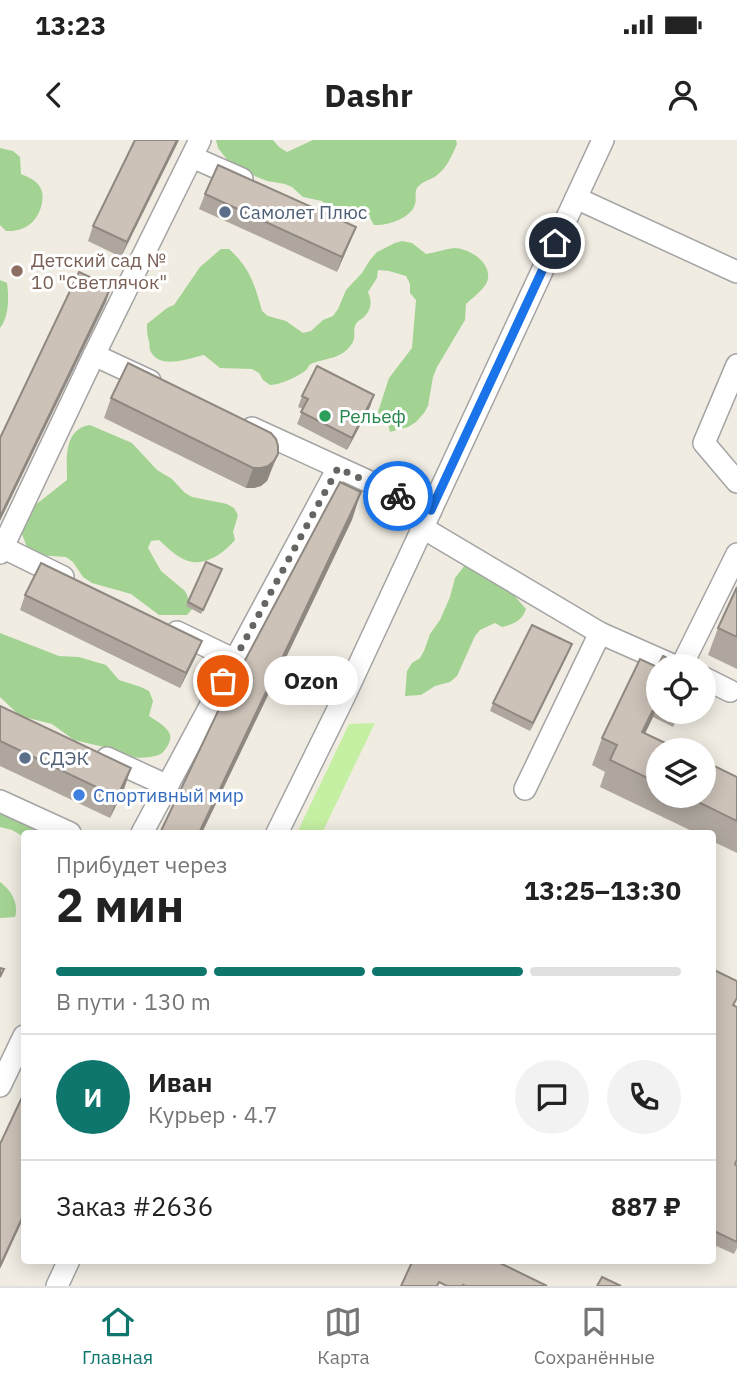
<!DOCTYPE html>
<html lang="ru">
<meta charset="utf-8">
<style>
body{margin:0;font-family:"IBM Plex Sans",sans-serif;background:#f2f2f2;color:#222;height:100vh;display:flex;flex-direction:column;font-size:26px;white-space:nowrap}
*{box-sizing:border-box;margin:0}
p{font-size:23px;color:#767676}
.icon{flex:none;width:38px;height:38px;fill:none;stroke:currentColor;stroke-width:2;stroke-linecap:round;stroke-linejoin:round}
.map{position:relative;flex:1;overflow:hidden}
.details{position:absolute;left:21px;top:690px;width:695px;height:434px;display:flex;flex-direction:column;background:#fff;border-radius:7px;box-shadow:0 4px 18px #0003}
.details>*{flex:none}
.controls{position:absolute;left:646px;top:514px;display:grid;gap:14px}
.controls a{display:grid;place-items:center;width:70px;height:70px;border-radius:50%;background:#fff;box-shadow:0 4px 18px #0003;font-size:35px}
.pin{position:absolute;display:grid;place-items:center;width:60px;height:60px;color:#fff;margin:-30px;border:4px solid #fff;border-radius:50%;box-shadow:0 2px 7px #0007}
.courier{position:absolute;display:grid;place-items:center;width:70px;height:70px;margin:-35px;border:5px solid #1a73e8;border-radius:50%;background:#fff;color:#222;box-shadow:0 2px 9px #0007}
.bubble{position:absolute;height:49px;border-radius:24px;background:#fff;box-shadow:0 4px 18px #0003;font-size:23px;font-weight:700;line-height:49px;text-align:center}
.summary em{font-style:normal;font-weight:700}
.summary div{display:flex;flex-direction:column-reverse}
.summary{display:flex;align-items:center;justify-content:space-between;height:119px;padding:0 35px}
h1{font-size:46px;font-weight:700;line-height:52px}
.bar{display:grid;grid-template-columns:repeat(4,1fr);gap:10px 7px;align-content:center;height:84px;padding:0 35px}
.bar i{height:9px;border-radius:5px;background:#e0e0e0}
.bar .selected{background:#0f766e}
.bar p{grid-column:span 4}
.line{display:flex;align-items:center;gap:18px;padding:0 35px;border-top:2px solid #e0e0e0}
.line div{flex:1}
.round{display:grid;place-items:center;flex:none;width:74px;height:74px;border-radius:37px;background:#f2f2f2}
.status{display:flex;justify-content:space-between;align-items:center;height:49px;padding:0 35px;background:#fff;direction:ltr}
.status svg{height:19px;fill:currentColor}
header{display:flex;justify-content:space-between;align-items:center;height:91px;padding:0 35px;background:#fff;font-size:32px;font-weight:700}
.tab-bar{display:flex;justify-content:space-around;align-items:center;height:98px;border-top:2px solid #e0e0e0;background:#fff;font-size:19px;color:#767676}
.tab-bar a{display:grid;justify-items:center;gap:4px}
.tab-bar .selected{color:#0f766e}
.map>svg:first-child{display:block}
</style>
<div class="status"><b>13:23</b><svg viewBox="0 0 49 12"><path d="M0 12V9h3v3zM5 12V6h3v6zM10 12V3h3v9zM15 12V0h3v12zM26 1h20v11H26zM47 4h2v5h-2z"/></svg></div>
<header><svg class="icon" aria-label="back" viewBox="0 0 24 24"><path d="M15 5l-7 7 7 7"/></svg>Dashr<svg class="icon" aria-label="person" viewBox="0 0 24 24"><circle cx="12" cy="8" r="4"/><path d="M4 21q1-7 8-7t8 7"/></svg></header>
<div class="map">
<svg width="737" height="1146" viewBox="0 0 737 1146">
<rect width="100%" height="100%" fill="#f0ece2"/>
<path fill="#c5efa2" d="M375,583L322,693H297L349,584Z"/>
<g fill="#a3d392">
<path d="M216,0H273L279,7L287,12L313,0H456L457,4C452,16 446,29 436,36C430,40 421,42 417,48C414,53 417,58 415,64C412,78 387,86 374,85L370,78L344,80L337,79L328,66L322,61L303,57L292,47L285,44L267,41L233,27L218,8Z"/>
<path d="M0,8L13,11L20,17L21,34C28,37 36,40 40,47C43,52 43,57 42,63C38,82 25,92 6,91L0,85Z"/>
<path d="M402,101L412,103L426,114C435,113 444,109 454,108C470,108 496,125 486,144C482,151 472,158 466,164L465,180L437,227L433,237L428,266L424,273L416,282L408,287L390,292L388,284L381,280L378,272L389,238L412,208L416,160L410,153V144L406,136L389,131L378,130L377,138L368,152C372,161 372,169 364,177C359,182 360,178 356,184C352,191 357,198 351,205C341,219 327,218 313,223C306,226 311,226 305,231C295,238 282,244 270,245L263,240L259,233L252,229L220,228L204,215C190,218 160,230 151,212C149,209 150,205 149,201C147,195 147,191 147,184L167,168L174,165L200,127L221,109H229C250,128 255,145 262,171L268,176L286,181L303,193L311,191L323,180L333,176L338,169L346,150L362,133L370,120L377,112L395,103Z"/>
<path d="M0,140L7,143C9,157 9,177 0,188Z"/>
<path d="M90,285L132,303L157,330L172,339L185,353L192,357L227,364L234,368L238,375L233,392L235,400C224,412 210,424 192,422C179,420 168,408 159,400L151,401L148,408L161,431L185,451L193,468L187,475H159L131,454L92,443L83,437L73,422L66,417L37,415L28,410L16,378L34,366L67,340C67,319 63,289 90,285Z"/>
<path d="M465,425L504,444L526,469C522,481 514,484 502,487L495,483L480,490L475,496L457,536L450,542L435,546L421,555L405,556L407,531L412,523L420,518L424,511L430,494L440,480L450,457L455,438Z"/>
<path d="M0,493L59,516L79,517L106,525L119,540L141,547L149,551L153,561L149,576C159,583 177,591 168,605C165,611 161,615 155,616C143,619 128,617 115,618L104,607L74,600L52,584L20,576L0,557Z"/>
<path d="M0,665L69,693H24V697L12,690L0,687Z"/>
<path d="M0,742C11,750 19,763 15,777L0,778Z"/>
</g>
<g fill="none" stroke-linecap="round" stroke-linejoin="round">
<defs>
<g id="minor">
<path d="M192,17L242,39"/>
<path d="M576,58L737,132"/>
<path d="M94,215L150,241"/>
<path d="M737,225L704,303L737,342"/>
<path d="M252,288L431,370"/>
<path d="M423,388L600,493L677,527"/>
<path d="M2,407L63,437"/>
<path d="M0,413L94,215L200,0"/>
<path d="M177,492L235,520"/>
<path d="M681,527L737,414"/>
<path d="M704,538L730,551"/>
<path d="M107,618L168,646"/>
<path d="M525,649L600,493"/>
<path d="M0,661L70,693"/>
<path d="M142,693L338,328"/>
<path d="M277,693L344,557L603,0"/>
<path d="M0,946L24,896"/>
<path d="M57,1146L69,1120"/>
</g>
</defs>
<use href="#minor" stroke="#a4a4a4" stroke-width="24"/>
<use href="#minor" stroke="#fff" stroke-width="21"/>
</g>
<g fill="#afa79e">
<path d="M179,0L121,117L88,101L93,86Z"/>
<path d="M205,54L350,102L337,132L199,69Z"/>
<path d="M374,255L370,267L347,310L297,284L303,269L298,267L302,256Z"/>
<path d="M111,258L270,334L267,341L261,346L254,348H246L104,278Z"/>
<path d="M206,422L220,433L201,474L186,466Z"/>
<path d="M737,447V529L708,515L718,488Z"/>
<path d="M25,455L196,516L180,548L20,470Z"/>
<path d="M572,504L530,591L490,571L493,563Z"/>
<path d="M658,527V572H680L673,587L653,577L645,593L658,611V656H704L737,637V713L712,701V693H696L600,647L605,632L592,625L602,598Z"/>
<path d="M0,566L131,628L124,649L110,678L0,626Z"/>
<path d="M712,829L735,865L737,1108L734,1114L712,1104Z"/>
</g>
<g fill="#8f8881">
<path d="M177,0H179L121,117L127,102Z"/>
<path d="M356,87L350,102L337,132L342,117Z"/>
<path d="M111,147L106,162L0,381V377Z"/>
<path d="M374,255L370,267L347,310L352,298Z"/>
<path d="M278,314L267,341L261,346L254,348H246L253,328Z"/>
<path d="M361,352L352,380L202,693H199Z"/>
<path d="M202,501L196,516L180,548L186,533Z"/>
<path d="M572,504L569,512L530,591L533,583Z"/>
<path d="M658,560V563L653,577L633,619L642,592Z"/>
<path d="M131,628L124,649L110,678L117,657Z"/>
<path d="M24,1074V1077L0,1129V1126Z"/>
</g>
<g fill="#ccc2b8" stroke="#8f8881" stroke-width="2">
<path d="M135,0H177L127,102L93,86Z"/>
<path d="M218,25L356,87L342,117L205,54Z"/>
<path d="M79,132L111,147L0,377V298Z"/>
<path d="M128,223L271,293L276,299L278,306V314L274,321L268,326L261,328H253L111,258Z"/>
<path d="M317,226L374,255L352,298L301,272L308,259L302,256Z"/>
<path d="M340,342L361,352L199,693H160L220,567Z"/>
<path d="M206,422L222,429L203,470L188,462Z"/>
<path d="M41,423L202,501L186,533L25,455Z"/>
<path d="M737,447V497L718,488Z"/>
<path d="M532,485L572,504L533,583L493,563Z"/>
<path d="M663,516L686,527H658V560L642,592L682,611H658V643L610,620L617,605L602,598L640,519L657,527Z"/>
<path d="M0,566L131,628L117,657L0,601Z"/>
<path d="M704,621L737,637V681L686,656H704Z"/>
<path d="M0,828L4,829L0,837Z"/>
<path d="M712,829L737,841V858L733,865L737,867V1020L735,1024L737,1026V1102L712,1090Z"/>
<path d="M24,953V1074L0,1126V1004Z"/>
<path d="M413,1120H470L474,1122V1120H494L547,1146H466L463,1145V1146H447L439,1142L437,1146H401Z"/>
<path d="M602,1137L621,1146H597Z"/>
</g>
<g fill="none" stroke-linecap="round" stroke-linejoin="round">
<path stroke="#676562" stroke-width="7" stroke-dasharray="0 12.6" d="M223,541L338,328L398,356"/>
<path stroke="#1a73e8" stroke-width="9" d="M398,356L431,370L555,103"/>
</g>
<g fill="#5c6f8a" stroke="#fff" stroke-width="2.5">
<circle cx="225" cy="72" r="7"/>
<circle cx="25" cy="618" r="7"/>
</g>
<circle fill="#8d6e63" stroke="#fff" stroke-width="2.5" cx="17" cy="131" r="7"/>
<circle fill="#2e9e5b" stroke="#fff" stroke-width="2.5" cx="325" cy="276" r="7"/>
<circle fill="#3f7fe0" stroke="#fff" stroke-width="2.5" cx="79" cy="655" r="7"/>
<g text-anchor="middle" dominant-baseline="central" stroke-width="6" stroke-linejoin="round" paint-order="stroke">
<g font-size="19" fill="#4e5e75" stroke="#fff" text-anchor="start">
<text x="239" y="72">Самолет Плюс</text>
<text x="39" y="618">СДЭК</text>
</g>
<g font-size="19" fill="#785e54" stroke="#fff" text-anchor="start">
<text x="31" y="120">Детский сад №<tspan x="31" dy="22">10 "Светлячок"</tspan></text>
</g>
<g font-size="19" fill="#27864d" stroke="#fff" text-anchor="start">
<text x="339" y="276">Рельеф</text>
</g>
<g font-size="19" fill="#366cbe" stroke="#fff" text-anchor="start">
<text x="93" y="655">Спортивный мир</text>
</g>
</g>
</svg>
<div class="controls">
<a><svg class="icon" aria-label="locate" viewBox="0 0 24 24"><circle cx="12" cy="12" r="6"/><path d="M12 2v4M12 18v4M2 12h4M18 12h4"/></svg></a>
<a><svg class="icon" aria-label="layers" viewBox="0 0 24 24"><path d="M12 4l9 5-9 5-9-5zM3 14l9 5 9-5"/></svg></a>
</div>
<div class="pin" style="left:223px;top:541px;background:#ea580c"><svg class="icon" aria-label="bag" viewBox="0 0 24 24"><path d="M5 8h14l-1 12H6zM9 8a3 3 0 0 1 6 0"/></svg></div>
<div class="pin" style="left:555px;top:103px;background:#1f2937"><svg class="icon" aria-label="home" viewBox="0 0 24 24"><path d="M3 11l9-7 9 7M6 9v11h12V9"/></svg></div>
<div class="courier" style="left:398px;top:356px"><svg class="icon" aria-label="bike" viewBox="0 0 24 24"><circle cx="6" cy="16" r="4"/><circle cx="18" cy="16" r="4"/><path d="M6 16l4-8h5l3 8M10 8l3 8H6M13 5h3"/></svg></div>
<div class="bubble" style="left:264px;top:516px;width:94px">Ozon</div>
<section class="details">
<div class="summary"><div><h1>2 мин</h1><p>Прибудет через</p></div><em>13:25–13:30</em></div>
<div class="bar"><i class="selected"></i><i class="selected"></i><i class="selected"></i><i></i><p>В пути · 130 m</p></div>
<div class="line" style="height:126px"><b class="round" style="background:#0f766e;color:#fff">И</b><div><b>Иван</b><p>Курьер · 4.7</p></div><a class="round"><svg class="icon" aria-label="chat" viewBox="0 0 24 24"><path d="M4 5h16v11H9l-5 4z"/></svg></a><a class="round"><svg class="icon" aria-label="phone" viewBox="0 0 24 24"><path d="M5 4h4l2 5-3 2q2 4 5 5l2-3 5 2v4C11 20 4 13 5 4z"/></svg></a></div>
<div class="line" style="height:91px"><div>Заказ #2636</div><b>887 ₽</b></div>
</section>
</div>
<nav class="tab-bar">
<a class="selected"><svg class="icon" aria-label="home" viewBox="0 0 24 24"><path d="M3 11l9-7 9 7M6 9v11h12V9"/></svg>Главная</a>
<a><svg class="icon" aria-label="map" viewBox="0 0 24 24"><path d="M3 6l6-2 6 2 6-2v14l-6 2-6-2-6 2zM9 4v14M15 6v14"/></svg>Карта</a>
<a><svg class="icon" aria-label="saved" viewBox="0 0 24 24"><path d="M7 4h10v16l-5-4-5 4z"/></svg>Сохранённые</a>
</nav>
